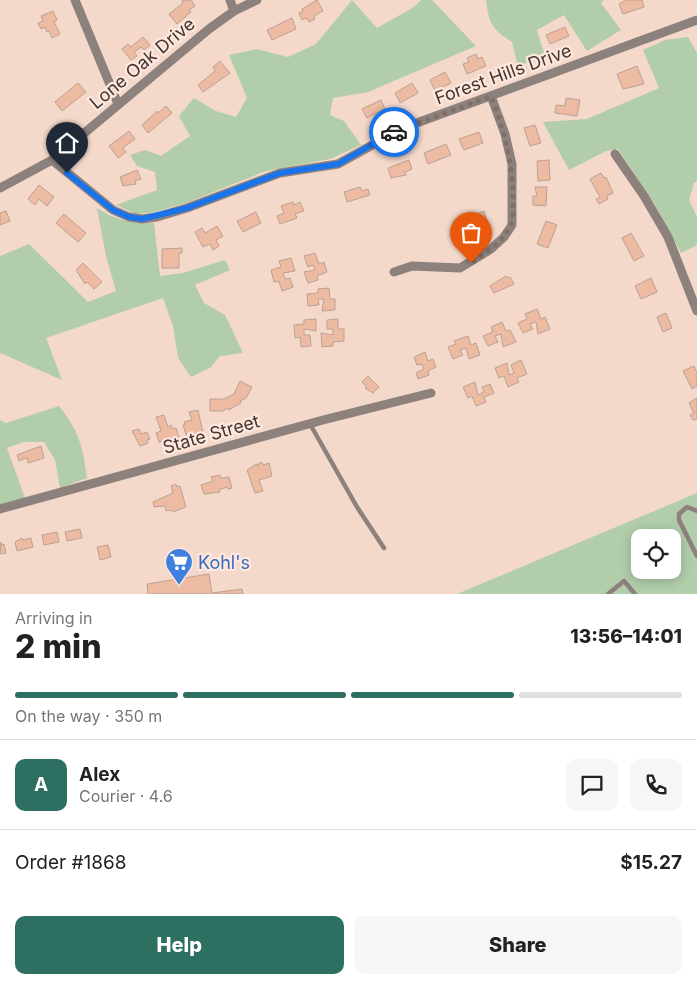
<!DOCTYPE html>
<meta charset="utf-8">
<style>
body{margin:0;font-family:Inter,sans-serif;background:#f6f6f6;color:#222;height:100vh;display:flex;flex-direction:column;font-size:19px;white-space:nowrap}
*{box-sizing:border-box;margin:0}
p{font-size:16px;color:#767676}
.icon{flex:none;width:28px;height:28px;fill:none;stroke:currentColor;stroke-width:2;stroke-linecap:round;stroke-linejoin:round}
.map{position:relative;height:594px;overflow:hidden}
.sheet{display:flex;flex-direction:column;background:#fff;flex:1}
.sheet>*{flex:none}
.tools{position:absolute;left:631px;top:529px;display:grid;gap:10px}
.tools a{display:grid;place-items:center;width:50px;height:50px;border-radius:10px;background:#fff;box-shadow:0 2px 12px #0003;font-size:25px}
.pin{position:absolute;display:grid;place-items:center;width:42px;height:42px;color:#fff;margin:-51px -21px;border-radius:50% 50% 50% 0;rotate:-45deg;box-shadow:0 0 5px #0007}
.pin .icon{rotate:45deg}
.courier{position:absolute;display:grid;place-items:center;width:50px;height:50px;margin:-25px;border:4px solid #1a73e8;border-radius:50%;background:#fff;color:#222;box-shadow:0 1px 6px #0007}
.overview em{font-style:normal;font-weight:800}
.overview div{display:flex;flex-direction:column-reverse}
.overview{display:flex;align-items:center;justify-content:space-between;height:85px;padding:0 15px}
h1{font-size:32px;font-weight:800;line-height:38px}
.bar{display:grid;grid-template-columns:repeat(4,1fr);gap:8px 5px;align-content:center;height:60px;padding:0 15px}
.bar i{height:6px;border-radius:4px;background:#e0e0e0}
.bar .active{background:#2d6f60}
.bar p{grid-column:span 4}
.line{display:flex;align-items:center;gap:12px;padding:0 15px;border-top:1px solid #e0e0e0}
.line div{flex:1}
.round{display:grid;place-items:center;flex:none;width:52px;height:52px;border-radius:10px;background:#f6f6f6}
.cta{display:flex;gap:10px;margin-top:auto;padding:10px 15px}
.cta a{flex:1;height:58px;border-radius:10px;background:#2d6f60;color:#fff;font-size:20px;font-weight:800;line-height:58px;text-align:center}
.cta a+a{background:#f6f6f6;color:#222}
.map>svg:first-child{display:block}
</style>
<div class="map">
<svg width="697" height="594" viewBox="0 0 697 594">
<rect width="100%" height="100%" fill="#f4d9cb"/>
<g fill="#b1cdaa" fill-rule="evenodd">
<path d="M352,0L377,28L414,7L421,0H432L476,46L368,92L333,98L330,115L344,121L361,145L330,159L266,171L186,203L155,212L136,214L116,205L157,190L155,172L137,166L130,155L145,150L161,156L190,136L179,116L194,98L216,111L236,117L247,98L229,55L257,49L288,57L316,44Z"/>
<path d="M486,0H604L601,3L621,30L587,51L564,15L537,30L544,53L518,67L512,42C492,29 489,24 486,0Z"/>
<path d="M688,37L697,53V181L694,183L689,200L697,217V245L681,253L654,203L618,149L606,151L569,170L543,122L587,119L659,88L643,50L665,40Z"/>
<path d="M97,208C116,220 131,224 154,223L160,276L183,273L225,260L230,270L195,285L204,303L225,315L243,353L220,356L210,368L191,377L178,358L173,326L163,298L46,338L62,380L0,353V256L29,244L88,302L116,291L106,256Z"/>
<path d="M59,406C79,431 83,447 87,478L60,488L55,460L44,442H24L7,448L25,498L0,505V420L6,423Z"/>
<path d="M697,493V594H457ZM640,538H672V570H640Z"/>
</g>
<g fill="#ecbba2" stroke="#bba194">
<path d="M182,0H191L195,6L189,10L191,12L177,24L169,14L183,3Z"/>
<path d="M317,0L323,11L314,16L315,19L309,22L307,18L302,20L299,13L303,11L302,9Z"/>
<path d="M626,0H642L644,7L623,14L619,4Z"/>
<path d="M53,11L57,20L54,22L60,34L52,38L49,31L47,32L45,27L41,29L38,23L43,21L41,16Z"/>
<path d="M292,18L296,29L272,40L267,30Z"/>
<path d="M565,27L569,36L550,44L546,35Z"/>
<path d="M143,37L150,45L144,50L141,47L134,52L137,56L131,60L122,49L128,44L131,47Z"/>
<path d="M476,54L478,59L482,57L486,66L467,74L463,64L469,62L467,58Z"/>
<path d="M220,61L230,73L203,92L198,85L215,71L213,67Z"/>
<path d="M637,66L644,84L623,89L617,74Z"/>
<path d="M445,72L451,83L435,91L430,80Z"/>
<path d="M78,83L86,92L62,111L55,102Z"/>
<path d="M412,83L418,93L400,103L395,93Z"/>
<path d="M566,98L580,100L577,116L555,113L556,105L565,106Z"/>
<path d="M381,100L385,109L367,118L362,109Z"/>
<path d="M166,106L172,113L148,133L142,125L157,111L158,113Z"/>
<path d="M535,125L541,143L530,146L524,128Z"/>
<path d="M129,131L135,139L123,148L126,152L118,158L109,146Z"/>
<path d="M479,132L483,143L464,150L459,139Z"/>
<path d="M446,144L451,155L428,164L424,153Z"/>
<path d="M409,160L412,169L405,172L406,175L391,178L388,168Z"/>
<path d="M549,160L550,180L538,181L537,161Z"/>
<path d="M137,170L141,179L135,181L136,184L123,186L120,177Z"/>
<path d="M601,173L604,178L606,177L613,193L607,196L608,199L599,204L596,199L600,197L590,179Z"/>
<path d="M39,185L54,197L47,206L39,199L35,205L28,199Z"/>
<path d="M360,187L362,191L368,189L370,195L347,202L344,192Z"/>
<path d="M535,187H547L546,206L533,205V196H537Z"/>
<path d="M293,202L294,205L300,202L304,211L295,214L297,218L280,224L277,216L284,213L281,206Z"/>
<path d="M6,211L10,221L0,225V213Z"/>
<path d="M484,211L489,228L471,238L468,231L472,229L467,218Z"/>
<path d="M256,212L261,223L243,232L237,221Z"/>
<path d="M64,214L86,233L78,242L56,223Z"/>
<path d="M546,221L557,225L548,248L537,244Z"/>
<path d="M217,226L223,236L216,240L219,246L213,250L210,244L203,247L195,232L202,228L205,233Z"/>
<path d="M631,233L644,256L634,261L622,238Z"/>
<path d="M182,248V253H179V268H162V249Z"/>
<path d="M315,253L319,264L324,262L327,272L317,276L318,280L308,283L304,272L315,270L313,265L308,267L304,256Z"/>
<path d="M291,258L295,271L283,273L285,279L290,278L293,287L282,291L279,281L274,282L271,270L281,267L279,261Z"/>
<path d="M83,263L102,282L94,289L87,282L85,284L76,270Z"/>
<path d="M506,276L508,278L510,277L514,284L494,293L490,286Z"/>
<path d="M651,278L657,292L641,299L635,286Z"/>
<path d="M329,288L330,299H335V310L322,311L324,299H318L319,305L308,306L307,294L318,293V289Z"/>
<path d="M537,309L541,319L545,317L550,329L538,334L536,322L530,324L533,329L523,333L518,323L527,319L525,314Z"/>
<path d="M666,313L672,328L663,332L657,317Z"/>
<path d="M316,319V331L304,329V335H310L311,346L301,347L300,337L295,338L294,325L304,324V320Z"/>
<path d="M338,319V329H344V341L333,342V346L322,347L321,333L333,335V329H327V320Z"/>
<path d="M502,322L506,331L510,330L516,342L503,347L501,334L495,336L498,342L488,346L483,336L493,332L491,327Z"/>
<path d="M468,336L471,345L476,343L480,355L469,359L466,348L460,350L463,355L453,359L448,347L456,344L454,341Z"/>
<path d="M425,352L428,361L433,359L436,367L428,371L429,375L418,379L416,373L424,369L422,364L417,365L414,357Z"/>
<path d="M521,360L527,374L517,378L519,382L508,387L504,376L499,378L495,368L507,363L509,375L514,373L511,365Z"/>
<path d="M694,366L697,373V386L692,389L683,371Z"/>
<path d="M368,376L379,387L373,393L365,388L367,387L362,382Z"/>
<path d="M240,381L252,387L246,398L240,401L241,403L229,410L228,408L223,411H210V399H224L234,394Z"/>
<path d="M475,382L478,395L484,392L482,387L490,384L494,393L484,397L486,402L476,406L472,396L468,398L463,387Z"/>
<path d="M697,398V419L693,420L690,415L694,413L689,403Z"/>
<path d="M198,410L203,433L187,438L183,425H185L184,422L192,420L189,412Z"/>
<path d="M164,415L168,427L171,425L173,429L176,428L179,438L159,442L156,433L161,431L156,417Z"/>
<path d="M139,429L141,434L147,432L150,439L147,440L148,443L140,446L132,431Z"/>
<path d="M41,446L44,458L28,463L27,458L19,461L17,455Z"/>
<path d="M262,462L263,465L269,463L272,476L259,480L263,491L255,493L247,470L256,464L259,466L258,464Z"/>
<path d="M220,475L221,478L229,477L232,488L228,489L227,487L219,490L220,492L204,494L201,485L213,481L211,477Z"/>
<path d="M176,484L177,487L180,486L186,507L173,512L170,510L166,511L165,506L154,507L153,502L173,493L171,486Z"/>
<path d="M80,529L82,538L67,541L65,532Z"/>
<path d="M57,532L59,542L44,545L42,535Z"/>
<path d="M22,538L23,540L31,538L33,547L17,551L15,542Z"/>
<path d="M1,542V545L4,544L6,553L0,554Z"/>
<path d="M108,545L111,557L100,560L97,547Z"/>
<path d="M209,574L212,593L242,589L243,594H148L147,584Z"/>
</g>
<g fill="none" stroke-linecap="round" stroke-linejoin="round">
<g stroke="#8d817d" stroke-width="4.5">
<path d="M310,424L357,507L384,548"/>
<path d="M697,511L687,507L679,514V520L697,556"/>
<path d="M608,594L624,581L635,594"/>
</g>
<g stroke="#8d817d" stroke-width="9">
<path d="M75,0L118,104"/>
<path d="M230,0L234,11"/>
<path d="M615,154L644,196L668,237L697,311"/>
<path d="M52,160L113,210L129,217L142,219L157,217L187,208L280,173L338,164L403,128L697,20"/>
<path d="M0,188L52,160L209,29L234,11L257,0"/>
<path d="M394,272L412,266L460,268L491,249L504,237L512,225V164L505,134L491,96"/>
<path d="M0,509L323,420L431,393"/>
</g>
</g>
<g fill="none" stroke-linecap="round" stroke-linejoin="round">
<path stroke="#806f67" stroke-width="5" stroke-dasharray="0 9" d="M394,132L491,96C504,130 513,163 513,200C513,208 514,220 510,227C502,243 486,253 471,263"/>
<path stroke="#1a73e8" stroke-width="6" d="M67,173L113,210L129,217L142,219L187,208L280,173L338,164L394,132"/>
</g>
<defs>
<symbol id="supermarket-pin" viewBox="-11 -11 22 30"><path d="M0 17L-7.5 6A9.5 9.5 0 1 1 7.5 6Z" fill="#3f7fe0" stroke="#fee7dc"/><path d="M-6-5.5h2.5l.6 2H6L4.5 2H-2.5L-4.4-4H-6ZM-1.5 3.2a1.3 1.3 0 1 0 .1 0ZM3 3.2a1.3 1.3 0 1 0 .1 0Z" fill="#fff"/></symbol>
</defs>
<g fill-rule="evenodd">
<use href="#supermarket-pin" x="163" y="546" width="32" height="43"/>
</g>
<g text-anchor="middle" dominant-baseline="central" stroke-width="4.5" stroke-linejoin="round" paint-order="stroke">
<g font-size="18" fill="#413631" stroke="#fee7dc">
<text transform="translate(142 63) rotate(-40)">Lone Oak Drive</text>
<text transform="translate(503 74) rotate(-20)">Forest Hills Drive</text>
<text transform="translate(211 434) rotate(-16)">State Street</text>
</g>
<g font-size="18" fill="#366cbe" stroke="#fee7dc" text-anchor="start">
<text x="198" y="562">Kohl's</text>
</g>
</g>
</svg>
<div class="tools">
<a><svg class="icon" aria-label="locate" viewBox="0 0 24 24"><circle cx="12" cy="12" r="6"/><path d="M12 2v4M12 18v4M2 12h4M18 12h4"/></svg></a>
</div>
<div class="pin" style="left:471px;top:263px;background:#ea580c"><svg class="icon" aria-label="bag" viewBox="0 0 24 24"><path d="M5 8h14l-1 12H6zM9 8a3 3 0 0 1 6 0"/></svg></div>
<div class="pin" style="left:67px;top:173px;background:#1f2937"><svg class="icon" aria-label="home" viewBox="0 0 24 24"><path d="M3 11l9-7 9 7M6 9v11h12V9"/></svg></div>
<div class="courier" style="left:394px;top:132px"><svg class="icon" aria-label="car" viewBox="0 0 24 24"><path d="M5 17H2v-5l4-1 3-4h7l3 4 3 1v5h-3M9 17h6M6 11h13"/><circle cx="7" cy="17" r="2"/><circle cx="17" cy="17" r="2"/></svg></div>
</div>
<section class="sheet">
<div class="overview"><div><h1>2 min</h1><p>Arriving in</p></div><em>13:56–14:01</em></div>
<div class="bar"><i class="active"></i><i class="active"></i><i class="active"></i><i></i><p>On the way · 350 m</p></div>
<div class="line" style="height:90px"><b class="round" style="background:#2d6f60;color:#fff">A</b><div><b>Alex</b><p>Courier · 4.6</p></div><a class="round"><svg class="icon" aria-label="chat" viewBox="0 0 24 24"><path d="M4 5h16v11H9l-5 4z"/></svg></a><a class="round"><svg class="icon" aria-label="phone" viewBox="0 0 24 24"><path d="M5 4h4l2 5-3 2q2 4 5 5l2-3 5 2v4C11 20 4 13 5 4z"/></svg></a></div>
<div class="line" style="height:65px"><div>Order #1868</div><b>$15.27</b></div>
<div class="cta"><a>Help</a><a>Share</a></div>
</section>
